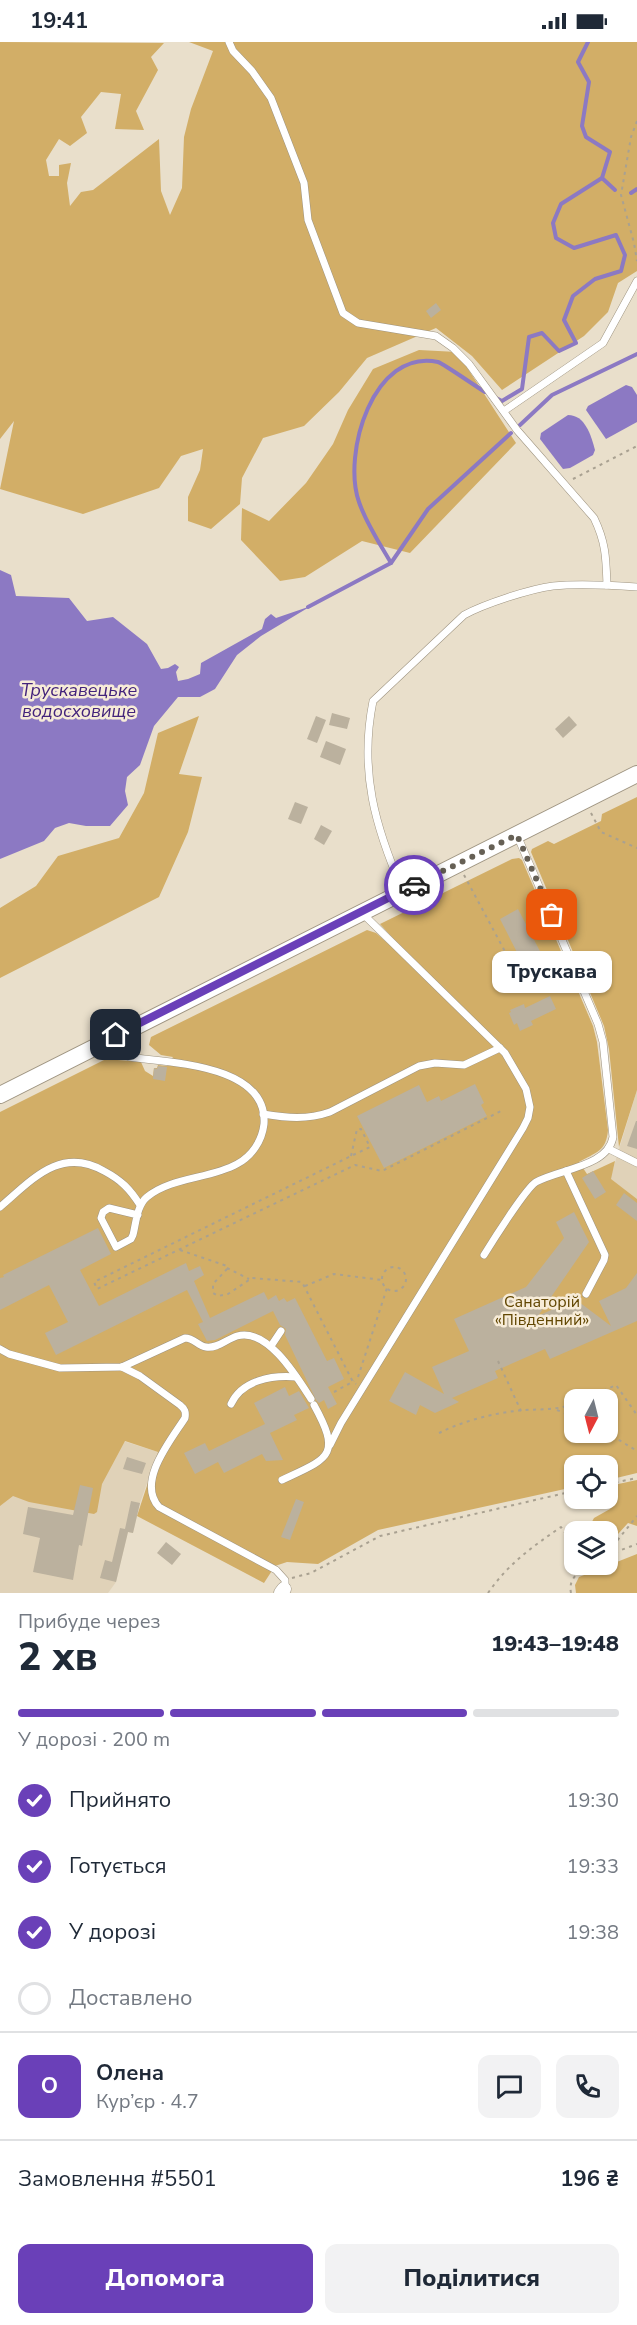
<!DOCTYPE html>
<html lang="uk">
<meta charset="utf-8">
<style>
body{margin:0;font-family:"Nunito Sans",sans-serif;background:#f2f2f3;color:#1f2937;height:100vh;display:flex;flex-direction:column;font-size:22px;white-space:nowrap}
*{box-sizing:border-box;margin:0}
p{font-size:20px;color:#747a83}
.icon{flex:none;width:33px;height:33px;fill:none;stroke:currentColor;stroke-width:2;stroke-linecap:round;stroke-linejoin:round}
.map{position:relative;height:1551px;overflow:hidden}
.drawer{display:flex;flex-direction:column;background:#fff;flex:1}
.drawer>*{flex:none}
.needle{width:39px;rotate:187deg}
.buttons{position:absolute;left:564px;top:1347px;display:grid;gap:12px}
.buttons a{display:grid;place-items:center;width:54px;height:54px;border-radius:12px;background:#fff;box-shadow:0 2px 4px #0004;font-size:30px}
.pin{position:absolute;display:grid;place-items:center;width:51px;height:51px;color:#fff;margin:-26px;border-radius:12px;box-shadow:0 3px 9px #0006}
.courier{position:absolute;display:grid;place-items:center;width:60px;height:60px;margin:-30px;border:4px solid #6a40b8;border-radius:50%;background:#fff;color:#222;box-shadow:0 2px 8px #0007}
.bubble{position:absolute;height:42px;border-radius:12px;background:#fff;box-shadow:0 2px 4px #0004;font-size:20px;font-weight:800;line-height:42px;text-align:center}
.head em{font-style:normal;font-weight:800}
.head div{display:flex;flex-direction:column-reverse}
.head{display:flex;align-items:center;justify-content:space-between;height:102px;padding:0 18px}
h1{font-size:39px;font-weight:800;line-height:45px}
.bar{display:grid;grid-template-columns:repeat(4,1fr);gap:9px 6px;align-content:center;height:72px;padding:0 18px}
.bar i{height:8px;border-radius:4px;background:#e0e1e3}
.bar .active{background:#6a40b8}
.bar p{grid-column:span 4}
.line{display:flex;align-items:center;gap:15px;padding:0 18px;border-top:2px solid #e0e1e3}
.line div{flex:1}
.round{display:grid;place-items:center;flex:none;width:63px;height:63px;border-radius:12px;background:#f2f2f3}
ol{padding:0 18px;list-style:none}
li{display:flex;align-items:center;gap:18px;height:66px}
li p{margin-inline-start:auto}
li .icon{padding:6px;border-radius:50%;background:#6a40b8;color:#fff;stroke-width:4}
li:last-child{color:#747a83}
li i{width:33px;height:33px;border:3px solid #e0e1e3;border-radius:50%}
.cta{display:flex;gap:12px;margin-top:auto;padding:12px 18px}
.cta a{flex:1;height:69px;border-radius:12px;background:#6a40b8;color:#fff;font-size:24px;font-weight:800;line-height:69px;text-align:center}
.cta a+a{background:#f2f2f3;color:#1f2937}
.status{display:flex;justify-content:space-between;align-items:center;height:42px;padding:0 30px;background:#fff;direction:ltr}
.status svg{height:16px;fill:currentColor}
.map>svg:first-child{display:block}
</style>
<div class="status"><b>19:41</b><svg viewBox="0 0 49 12"><path d="M0 12V9h3v3zM5 12V6h3v6zM10 12V3h3v9zM15 12V0h3v12zM26 1h20v11H26zM47 4h2v5h-2z"/></svg></div>
<div class="map">
<svg width="637" height="1551" viewBox="0 0 637 1551">
<rect width="100%" height="100%" fill="#e9dfcb"/>
<g fill="#e0d2b8">
<path d="M637,1048V1157L610,1137Z"/>
<path d="M0,1360L158,1410L140,1461L133,1491L128,1490L116,1540L108,1551H0Z"/>
</g>
<g fill="#d2ae67" fill-rule="evenodd">
<path d="M0,0L164,1L151,15L158,28L136,69L144,88L115,87L121,52L101,50L81,75L87,91L70,104L59,97L46,118L49,134H59V123L71,121L67,141L70,164L81,150L93,148L159,97L161,149L170,173L182,146L184,95L191,67L213,9L189,0H637V229L618,241L608,270L584,294L502,348L472,314L436,286L367,316L339,350L304,384L263,396L242,436L240,462L211,487L188,479V455L200,428L203,407L181,414L159,446L83,472L0,447L14,379L0,397Z"/>
<path d="M419,308L457,310L516,401L410,511L362,499L305,535L280,539L241,498L242,466L269,479L306,441L333,402L348,368L373,327Z"/>
<path d="M199,674L179,732L202,735L188,790L159,855L0,936V866L36,844L58,814L119,796L144,751L158,691Z"/>
<path d="M637,755V1048L619,1105L609,1007L604,984L531,810L532,807L548,799L554,802L601,779L602,772Z"/>
<path d="M519,816L522,818L593,984L597,1000L608,1088C606,1110 596,1110 579,1120L587,1132L615,1119L611,1137L637,1157V1431L608,1438V1424H574V1445L378,1488L318,1522L287,1520L275,1524L264,1541L137,1474L158,1410L125,1399L102,1442L97,1470L94,1472L29,1460L13,1454L0,1464V1070L106,1017L141,1020L145,1029L153,1034L154,1026H157L158,1023L167,1024L173,1015L161,1013L149,1003L151,995L367,888L376,891L391,904L398,902L380,882L512,817ZM574,1358H608V1390H574Z"/>
<path d="M637,1438V1484L628,1481L608,1503V1490L587,1489L594,1476L610,1467L608,1456L609,1444Z"/>
<path d="M637,1512V1551H576L575,1543L579,1535Z"/>
</g>
<g fill="#8c79c3">
<path d="M626,343L632,345L637,353V380L606,397L586,368L588,364Z"/>
<path d="M568,373C585,373 591,393 595,408L593,413L570,426L563,427L540,397L541,391Z"/>
<path d="M0,528L11,533L16,554L69,556L87,579L113,575L147,602L161,627L168,626L175,622L179,625L176,630L178,639L188,637L200,632L201,621L262,587L265,577L271,572L276,576L311,564L261,594L237,613L215,647L200,655H178L154,684L140,723L127,735L125,749L128,763L110,784H86L69,781L55,786L44,799L0,817Z"/>
</g>
<g fill="none" stroke-linecap="round" stroke-linejoin="round">
<g stroke="#8c79c3" stroke-width="4">
<path d="M602,136L615,148"/>
<path d="M631,151L637,147"/>
<path d="M496,356L502,359L522,347L529,295L542,291L559,309L576,301L564,278L573,254L595,237L621,229L625,213L616,193L574,206L556,196L553,181L561,162L602,136L610,110L586,95L582,84L589,40L578,20L588,0"/>
<path d="M520,383L552,353L637,312"/>
<path d="M391,521C380,502 366,481 359,460C342,412 373,306 438,320C444,322 475,344 485,350"/>
<path d="M308,565L391,521L428,467L511,391"/>
</g>
</g>
<g fill="#bbb19e">
<path d="M436,261L441,268L431,276L426,269Z"/>
<path d="M332,671L350,676L347,687L329,683Z"/>
<path d="M316,674L326,678L317,701L307,697Z"/>
<path d="M569,674L577,683L563,696L555,687Z"/>
<path d="M326,699L346,707L340,723L320,715Z"/>
<path d="M295,760L308,765L301,782L288,777Z"/>
<path d="M321,783L332,789L324,803L314,797Z"/>
<path d="M518,867L543,915L524,924L500,877Z"/>
<path d="M550,954L556,967L531,979L533,983L520,989L517,981L514,983L509,971L511,970L510,968L524,962L525,966Z"/>
<path d="M158,1024L167,1025L165,1039L153,1037L154,1026L157,1027Z"/>
<path d="M475,1042L484,1061L481,1063L487,1074L384,1126L357,1074L419,1043L427,1060L439,1054L441,1059Z"/>
<path d="M636,1079H637V1107L627,1104Z"/>
<path d="M593,1129L606,1150L595,1157L582,1136Z"/>
<path d="M624,1151L637,1161V1179L616,1163Z"/>
<path d="M574,1170L589,1200L538,1274L575,1257L611,1284L599,1259L626,1246L637,1231V1279L550,1317L545,1307L495,1329L498,1336L452,1356L459,1360L435,1371L420,1363L416,1373L389,1359L405,1330L444,1352L432,1325L469,1309L454,1277L526,1245L564,1196L556,1180Z"/>
<path d="M98,1186L111,1212L80,1228L99,1264L186,1221L189,1229L200,1224L204,1233L194,1239L210,1276L264,1250L268,1258L276,1253L279,1259L284,1256L287,1260L295,1256L327,1319L334,1316L344,1337L328,1345L337,1362L328,1367L324,1358L319,1361L316,1358L285,1293L286,1287L280,1283L273,1269L215,1298L207,1299L198,1282L203,1280L187,1248L56,1313L45,1291L68,1280L49,1243L0,1268V1236L4,1235L3,1233Z"/>
<path d="M285,1345L289,1354L299,1349L309,1366L294,1373L297,1378L270,1391L283,1418L266,1419L262,1412L224,1431L218,1420L195,1432L184,1411L205,1401L209,1409L265,1382L254,1361Z"/>
<path d="M127,1415L146,1421L142,1432L123,1427Z"/>
<path d="M80,1443L93,1446L82,1504L79,1503L73,1538L33,1530L40,1496L23,1492L28,1465L73,1473Z"/>
<path d="M296,1457L304,1460L290,1498L281,1495Z"/>
<path d="M131,1459L140,1461L133,1491L128,1490L116,1540L100,1536L105,1518L112,1520L120,1486L125,1487Z"/>
<path d="M166,1500L181,1512L172,1523L157,1511Z"/>
</g>
<g fill="none" stroke-linecap="round" stroke-linejoin="round">
<defs>
<g id="service">
<path d="M229,0L233,9L252,29L271,56L304,141L308,178L343,271L358,281L436,294L453,306L469,322L517,388L594,476C606,501 606,516 607,543"/>
<path d="M504,369L603,301L637,239"/>
<path d="M403,849C375,785 359,729 373,659L464,573C484,562 530,547 553,544C580,541 610,543 637,545"/>
<path d="M117,995L129,1015C169,1021 268,1022 264,1082C262,1099 252,1114 237,1122C210,1137 171,1135 147,1155C137,1163 136,1181 133,1193L131,1197L116,1205L101,1176L103,1170L109,1166L138,1173"/>
<path d="M263,1072C287,1076 307,1078 330,1070L419,1024L435,1021L464,1023L500,1006"/>
<path d="M609,1107L637,1121"/>
<path d="M566,1129L605,1213L604,1218L586,1252"/>
<path d="M0,1165C32,1138 60,1104 104,1129C121,1138 130,1147 140,1163"/>
<path d="M484,1213C492,1200 526,1146 536,1140C559,1127 608,1125 613,1095L603,1000L598,982L517,793"/>
<path d="M271,1304L281,1289"/>
<path d="M0,1307L9,1312L60,1326L122,1325L185,1296C194,1296 198,1304 206,1305C217,1307 227,1297 237,1294C267,1285 297,1335 311,1357"/>
<path d="M122,1325L140,1334L180,1363C185,1367 186,1370 185,1376C171,1398 136,1440 159,1465L276,1528L285,1538V1549"/>
<path d="M231,1362C242,1338 272,1333 296,1335"/>
<path d="M330,1403L341,1381L523,1086L528,1076L530,1065L526,1047L505,1011L362,871"/>
<path d="M282,1438C329,1416 342,1414 314,1363"/>
</g>
<path id="minor" d="M281,1551L284,1547"/>
<path id="tertiary" d="M0,1053L637,732"/>
</defs>
<use href="#service" stroke="#9e9481" stroke-width="8"/>
<use href="#minor" stroke="#9e9481" stroke-width="15"/>
<use href="#tertiary" stroke="#9e9481" stroke-width="18"/>
<g stroke="#a9a191" stroke-width="2" stroke-dasharray="3 4.5" stroke-linecap="butt">
<path d="M637,79L631,95L621,153L634,201L637,219"/>
<path d="M573,437L637,404"/>
<path d="M591,771L601,790L637,806"/>
<path d="M464,833L509,917"/>
<path d="M351,1114L357,1087H361L370,1105L351,1114L94,1240L97,1247L355,1123L382,1129L501,1069"/>
<path d="M180,1208L227,1224V1227L213,1242V1251L218,1254L228,1252L252,1236L302,1240L353,1340L356,1342"/>
<circle cx="394" cy="1237" r="12"/>
<path d="M227,1226L249,1237"/>
<path d="M305,1244L334,1232L382,1238"/>
<path d="M498,1319L521,1369"/>
<path d="M358,1335L387,1246"/>
<path d="M334,1350L354,1339"/>
<path d="M583,1358L616,1343L637,1373"/>
<path d="M557,1368L574,1375"/>
<path d="M606,1390L637,1409"/>
<path d="M439,1391C461,1380 490,1372 515,1369C536,1366 555,1370 574,1361"/>
<path d="M608,1442L637,1436"/>
<path d="M608,1510L637,1474"/>
<path d="M608,1513L637,1502"/>
<path d="M292,1536L311,1531L380,1494L574,1449"/>
<path d="M488,1551C508,1522 532,1505 561,1485L574,1504"/>
<path d="M571,1551C568,1536 579,1530 590,1522"/>
</g>
<use href="#service" stroke="#fff" stroke-width="7"/>
<use href="#minor" stroke="#fff" stroke-width="14"/>
<use href="#tertiary" stroke="#fff" stroke-width="16"/>
</g>
<g fill="none" stroke-linecap="round" stroke-linejoin="round">
<path stroke="#666055" stroke-width="6" stroke-dasharray="0 10.8" d="M414,843L517,793L552,873"/>
<path stroke="#6a40b8" stroke-width="8" d="M116,993L414,843"/>
</g>
<g text-anchor="middle" dominant-baseline="central" stroke-width="5" stroke-linejoin="round" paint-order="stroke">
<g font-size="16" fill="#624702" stroke="#f7ecd8">
<text x="542" y="1260">Санаторій<tspan x="542" dy="18">«Південний»</tspan></text>
</g>
<g font-size="18" font-style="italic" fill="#43237b" stroke="#f7ecd8">
<text x="79" y="648">Трускавецьке<tspan x="79" dy="21">водосховище</tspan></text>
</g>
</g>
</svg>
<div class="buttons">
<a><svg class="needle" viewBox="-14 -14 28 28"><path d="M0-13l5 13h-10z" fill="#e53935"/><path d="M0 13l5-13h-10z" fill="#747a83"/></svg></a>
<a><svg class="icon" aria-label="locate" viewBox="0 0 24 24"><circle cx="12" cy="12" r="6"/><path d="M12 2v4M12 18v4M2 12h4M18 12h4"/></svg></a>
<a><svg class="icon" aria-label="layers" viewBox="0 0 24 24"><path d="M12 4l9 5-9 5-9-5zM3 14l9 5 9-5"/></svg></a>
</div>
<div class="pin" style="left:552px;top:873px;background:#ea580c"><svg class="icon" aria-label="bag" viewBox="0 0 24 24"><path d="M5 8h14l-1 12H6zM9 8a3 3 0 0 1 6 0"/></svg></div>
<div class="pin" style="left:116px;top:993px;background:#1f2937"><svg class="icon" aria-label="home" viewBox="0 0 24 24"><path d="M3 11l9-7 9 7M6 9v11h12V9"/></svg></div>
<div class="courier" style="left:414px;top:843px"><svg class="icon" aria-label="car" viewBox="0 0 24 24"><path d="M5 17H2v-5l4-1 3-4h7l3 4 3 1v5h-3M9 17h6M6 11h13"/><circle cx="7" cy="17" r="2"/><circle cx="17" cy="17" r="2"/></svg></div>
<div class="bubble" style="left:492px;top:909px;width:120px">Трускава</div>
</div>
<section class="drawer">
<div class="head"><div><h1>2 хв</h1><p>Прибуде через</p></div><em>19:43–19:48</em></div>
<div class="bar"><i class="active"></i><i class="active"></i><i class="active"></i><i></i><p>У дорозі · 200 m</p></div>
<ol>
<li><svg class="icon" aria-label="check" viewBox="0 0 24 24"><path d="M5 12l5 5 9-10"/></svg>Прийнято<p>19:30</p></li>
<li><svg class="icon" aria-label="check" viewBox="0 0 24 24"><path d="M5 12l5 5 9-10"/></svg>Готується<p>19:33</p></li>
<li><svg class="icon" aria-label="check" viewBox="0 0 24 24"><path d="M5 12l5 5 9-10"/></svg>У дорозі<p>19:38</p></li>
<li><i></i>Доставлено</li>
</ol>
<div class="line" style="height:108px"><b class="round" style="background:#6a40b8;color:#fff">О</b><div><b>Олена</b><p>Кур’єр · 4.7</p></div><a class="round"><svg class="icon" aria-label="chat" viewBox="0 0 24 24"><path d="M4 5h16v11H9l-5 4z"/></svg></a><a class="round"><svg class="icon" aria-label="phone" viewBox="0 0 24 24"><path d="M5 4h4l2 5-3 2q2 4 5 5l2-3 5 2v4C11 20 4 13 5 4z"/></svg></a></div>
<div class="line" style="height:78px"><div>Замовлення #5501</div><b>196 ₴</b></div>
<div class="cta"><a>Допомога</a><a>Поділитися</a></div>
</section>
